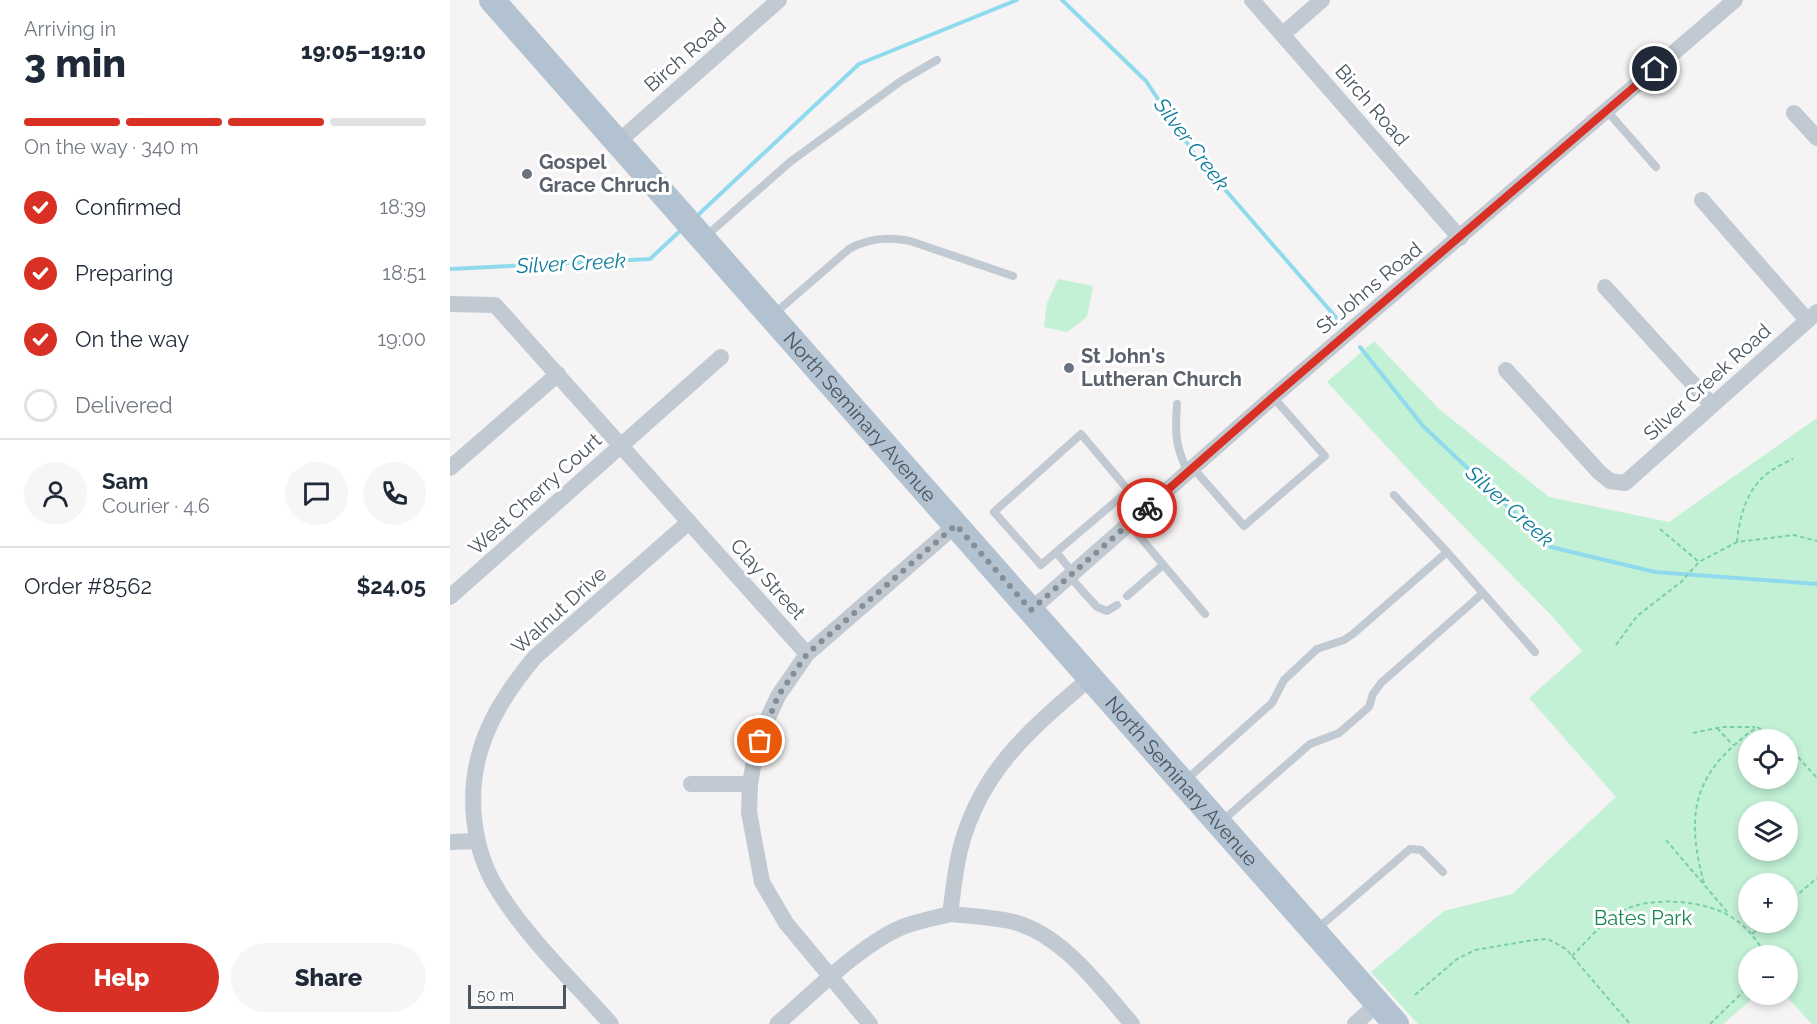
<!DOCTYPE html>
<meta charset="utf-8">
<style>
body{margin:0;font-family:Raleway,sans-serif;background:#f6f6f7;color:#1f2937;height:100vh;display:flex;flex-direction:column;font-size:22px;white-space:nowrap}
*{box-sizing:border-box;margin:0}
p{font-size:20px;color:#747a83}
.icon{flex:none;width:33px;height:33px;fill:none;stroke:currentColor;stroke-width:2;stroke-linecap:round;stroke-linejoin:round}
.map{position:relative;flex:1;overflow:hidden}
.details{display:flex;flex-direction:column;background:#fff;width:450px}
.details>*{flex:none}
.controls{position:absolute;left:1288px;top:729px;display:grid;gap:12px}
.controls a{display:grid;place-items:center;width:60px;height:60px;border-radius:50%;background:#fff;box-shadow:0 3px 9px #0003;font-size:30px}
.scale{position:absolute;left:18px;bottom:15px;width:98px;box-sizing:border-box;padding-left:6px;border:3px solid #4a5661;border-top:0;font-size:16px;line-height:21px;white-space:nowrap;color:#4a5661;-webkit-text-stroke:4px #fff;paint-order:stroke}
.pin{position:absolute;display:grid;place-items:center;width:51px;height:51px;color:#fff;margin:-26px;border:3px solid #fff;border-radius:50%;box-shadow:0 2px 6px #0007}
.courier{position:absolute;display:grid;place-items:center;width:60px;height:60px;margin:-30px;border:4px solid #d93025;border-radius:50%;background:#fff;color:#222;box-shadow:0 2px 8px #0007}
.head em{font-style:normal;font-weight:800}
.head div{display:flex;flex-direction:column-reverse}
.head{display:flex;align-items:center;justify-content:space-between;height:102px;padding:0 24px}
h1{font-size:39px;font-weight:800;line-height:45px}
.bar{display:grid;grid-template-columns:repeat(4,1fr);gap:9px 6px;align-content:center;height:72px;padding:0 24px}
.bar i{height:8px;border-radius:4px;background:#e0e1e3}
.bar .selected{background:#d93025}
.bar p{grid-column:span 4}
.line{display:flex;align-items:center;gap:15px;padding:0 24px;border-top:2px solid #e0e1e3}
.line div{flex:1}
.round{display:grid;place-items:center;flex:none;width:63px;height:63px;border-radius:32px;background:#f6f6f7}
ol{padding:0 24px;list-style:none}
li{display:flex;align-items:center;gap:18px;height:66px}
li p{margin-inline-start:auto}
li .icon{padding:6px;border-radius:50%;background:#d93025;color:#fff;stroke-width:4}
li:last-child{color:#747a83}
li i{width:33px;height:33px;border:3px solid #e0e1e3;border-radius:50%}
.button{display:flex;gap:12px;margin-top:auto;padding:12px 24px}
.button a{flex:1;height:69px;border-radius:36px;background:#d93025;color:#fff;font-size:24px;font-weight:800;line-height:69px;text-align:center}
.button a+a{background:#f6f6f7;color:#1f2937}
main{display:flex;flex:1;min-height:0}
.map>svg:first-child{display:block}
</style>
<main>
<section class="details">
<div class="head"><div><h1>3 min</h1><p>Arriving in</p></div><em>19:05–19:10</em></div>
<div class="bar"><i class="selected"></i><i class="selected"></i><i class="selected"></i><i></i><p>On the way · 340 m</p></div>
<ol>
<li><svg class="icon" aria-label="check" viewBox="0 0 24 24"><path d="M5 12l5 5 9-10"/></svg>Confirmed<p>18:39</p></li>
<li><svg class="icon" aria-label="check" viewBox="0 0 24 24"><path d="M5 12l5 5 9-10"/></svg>Preparing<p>18:51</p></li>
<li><svg class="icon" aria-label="check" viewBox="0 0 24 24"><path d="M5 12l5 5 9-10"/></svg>On the way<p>19:00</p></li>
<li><i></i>Delivered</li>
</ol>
<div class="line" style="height:108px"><a class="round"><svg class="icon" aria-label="person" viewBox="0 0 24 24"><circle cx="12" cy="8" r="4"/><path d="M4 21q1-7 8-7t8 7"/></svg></a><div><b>Sam</b><p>Courier · 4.6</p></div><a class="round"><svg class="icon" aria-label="chat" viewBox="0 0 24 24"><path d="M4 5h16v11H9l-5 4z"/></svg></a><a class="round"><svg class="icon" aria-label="phone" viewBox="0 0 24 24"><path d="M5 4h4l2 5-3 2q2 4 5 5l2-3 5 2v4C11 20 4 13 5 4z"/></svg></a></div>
<div class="line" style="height:78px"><div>Order #8562</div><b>$24.05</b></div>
<div class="button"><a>Help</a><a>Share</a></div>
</section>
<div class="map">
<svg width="1367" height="1024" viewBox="0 0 1367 1024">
<rect width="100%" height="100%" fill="#f5f3f3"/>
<g fill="#c3f1d5" fill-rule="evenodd">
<path d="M608,279L643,286L637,317L617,332L594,327L597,303Z"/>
<path d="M924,341L989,409L1099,497L1219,522L1367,418V1024H1362L1335,995L1338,994V956H1299V994L1307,995L1273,1024H968L921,972L994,911L1062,894L1166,797L1079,698L1132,651L1101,615L965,477L877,382ZM1299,740H1338V778H1299ZM1299,812H1338V850H1299ZM1299,884H1338V922H1299Z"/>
</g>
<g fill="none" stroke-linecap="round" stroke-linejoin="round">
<g stroke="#90daee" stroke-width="4">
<path d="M612,0L696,81L745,155L890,322"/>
<path d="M248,215L409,64L567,0"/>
<path d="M0,269L200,259L230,231"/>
<path d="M910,347L973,426L1101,547L1205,572L1367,584"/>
</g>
<g stroke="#7ad0a6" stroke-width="2" stroke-dasharray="4.5 3" stroke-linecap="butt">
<path d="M1210,529L1249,562"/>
<path d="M1287,542C1289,518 1297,488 1318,473C1325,467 1335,463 1343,459"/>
<path d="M1166,645L1187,616L1231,582L1249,562L1287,542L1344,535L1367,541"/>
<path d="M1267,728L1283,745"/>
<path d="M1243,733L1272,727H1305"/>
<path d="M1338,746L1367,778"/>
<path d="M1216,840L1279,914"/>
<path d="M1254,883C1234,811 1245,771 1307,727L1331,740"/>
<path d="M1338,903L1367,878"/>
<path d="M1302,934L1316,922"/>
<path d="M1122,956C1138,940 1154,920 1174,910C1202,896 1257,900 1283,918C1298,928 1307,940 1316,956"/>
<path d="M965,995L1007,959L1025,950L1084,940L1098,939L1116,949L1180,1024"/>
<path d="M1260,1024L1299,986"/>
</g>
<g stroke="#c1cad2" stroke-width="8">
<path d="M1157,111L1206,167"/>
<path d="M255,237L340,162L451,81L487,60"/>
<path d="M324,314L399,249C418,238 440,237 460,241L563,276"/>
<path d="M727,404C725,433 725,446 738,472"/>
<path d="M743,468L794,526L875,456L823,397"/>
<path d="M679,490L591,565L544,512L631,434L695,510"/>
<path d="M944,495L997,552"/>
<path d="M679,524L755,614"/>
<path d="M606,552L623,573"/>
<path d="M619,576L647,607L657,611L667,605"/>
<path d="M1033,593L1085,652"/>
<path d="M677,596L713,565"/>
<path d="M736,780L822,703L834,680L867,649L894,640L903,634L997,552L1033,593L931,683L923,694L919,707L889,733L860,744L771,822"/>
<path d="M867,929L960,849L971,850L993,872"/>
</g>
<g stroke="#c1cad2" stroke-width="16">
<path d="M802,0L1010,238"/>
<path d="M833,34L872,0"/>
<path d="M1344,113L1367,138"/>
<path d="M168,142L329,0"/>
<path d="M1252,200L1357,320"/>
<path d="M1155,287L1262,405"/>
<path d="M0,304L45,305L357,654"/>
<path d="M1056,370L1149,472L1160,481L1175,483L1367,312"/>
<path d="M0,468L108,374"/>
<path d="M0,597L271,357"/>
<path d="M581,610L823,397L1285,0"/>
<path d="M241,784H300"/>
<path d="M0,842L26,841"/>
<path d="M500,914C519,916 540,917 560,921C612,933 649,986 682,1024"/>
<path d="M161,1024C123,981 79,940 49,892C21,849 16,790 33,742C44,710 64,682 85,657L239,522"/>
<path d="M327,1024C362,994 413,942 455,926C469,921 485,918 500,914C503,893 505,871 510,850C530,770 581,729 640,678"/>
<path d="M420,1024L336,923L312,882L299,812L300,784L305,755L314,727L328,696L357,654L506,525"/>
<path d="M905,1024L928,1003"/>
</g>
<path stroke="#b3c2d1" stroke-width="26" id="s1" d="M42,0L946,1024"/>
</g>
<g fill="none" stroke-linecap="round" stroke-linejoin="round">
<path stroke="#868d94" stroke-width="6" stroke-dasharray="0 10.8" d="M310,741L328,696L357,654L506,525L581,610L697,508"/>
<path stroke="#d93025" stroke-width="8" d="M697,508L823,397L1205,69"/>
</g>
<g fill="#6b7280" stroke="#fff" stroke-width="2">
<circle cx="77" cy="174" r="6"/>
<circle cx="619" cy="368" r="6"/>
</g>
<g text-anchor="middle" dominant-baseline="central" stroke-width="6" stroke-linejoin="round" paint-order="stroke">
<g font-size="20" fill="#4a5661" stroke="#fff">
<text transform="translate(235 55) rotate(-41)">Birch Road</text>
<text transform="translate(922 105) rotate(49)">Birch Road</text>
<text transform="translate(919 288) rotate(-40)">St Johns Road</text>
<text transform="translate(1257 382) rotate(-42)">Silver Creek Road</text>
<text stroke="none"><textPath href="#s1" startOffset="556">North Seminary Avenue</textPath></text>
<text transform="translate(85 494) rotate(-42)">West Cherry Court</text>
<text transform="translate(318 579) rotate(48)">Clay Street</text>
<text transform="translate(109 610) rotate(-42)">Walnut Drive</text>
<text stroke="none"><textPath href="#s1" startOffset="1042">North Seminary Avenue</textPath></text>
</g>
<g font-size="20" font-weight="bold" fill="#5b616d" stroke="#fff" text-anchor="start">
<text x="89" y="162">Gospel<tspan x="89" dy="23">Grace Chruch</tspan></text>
<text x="631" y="356">St John's<tspan x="631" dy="23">Lutheran Church</tspan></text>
</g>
<g font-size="20" fill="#17864f" stroke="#fff">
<text x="1193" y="918">Bates Park</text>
</g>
<g font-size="21" font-style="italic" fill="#0c7c9b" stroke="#fff">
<text transform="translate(742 144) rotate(53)">Silver Creek</text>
<text transform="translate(121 263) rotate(-3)">Silver Creek</text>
<text transform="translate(1060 506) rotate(42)">Silver Creek</text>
</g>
</g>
</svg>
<div class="controls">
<a><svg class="icon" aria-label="locate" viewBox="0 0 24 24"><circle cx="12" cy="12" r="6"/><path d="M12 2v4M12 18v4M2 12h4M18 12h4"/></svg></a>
<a><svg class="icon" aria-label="layers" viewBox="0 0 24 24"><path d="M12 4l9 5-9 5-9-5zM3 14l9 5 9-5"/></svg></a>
<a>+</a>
<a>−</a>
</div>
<div class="scale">50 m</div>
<div class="pin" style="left:310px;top:741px;background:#ea580c"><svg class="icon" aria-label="bag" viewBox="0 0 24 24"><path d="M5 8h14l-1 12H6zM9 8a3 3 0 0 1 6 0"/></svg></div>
<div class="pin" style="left:1205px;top:69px;background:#1f2937"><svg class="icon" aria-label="home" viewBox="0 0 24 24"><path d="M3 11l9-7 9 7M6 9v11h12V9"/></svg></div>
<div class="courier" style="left:697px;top:508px"><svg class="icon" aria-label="bike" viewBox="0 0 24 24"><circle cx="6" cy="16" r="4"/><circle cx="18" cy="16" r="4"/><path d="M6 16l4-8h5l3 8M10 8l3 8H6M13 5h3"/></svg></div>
</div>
</main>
